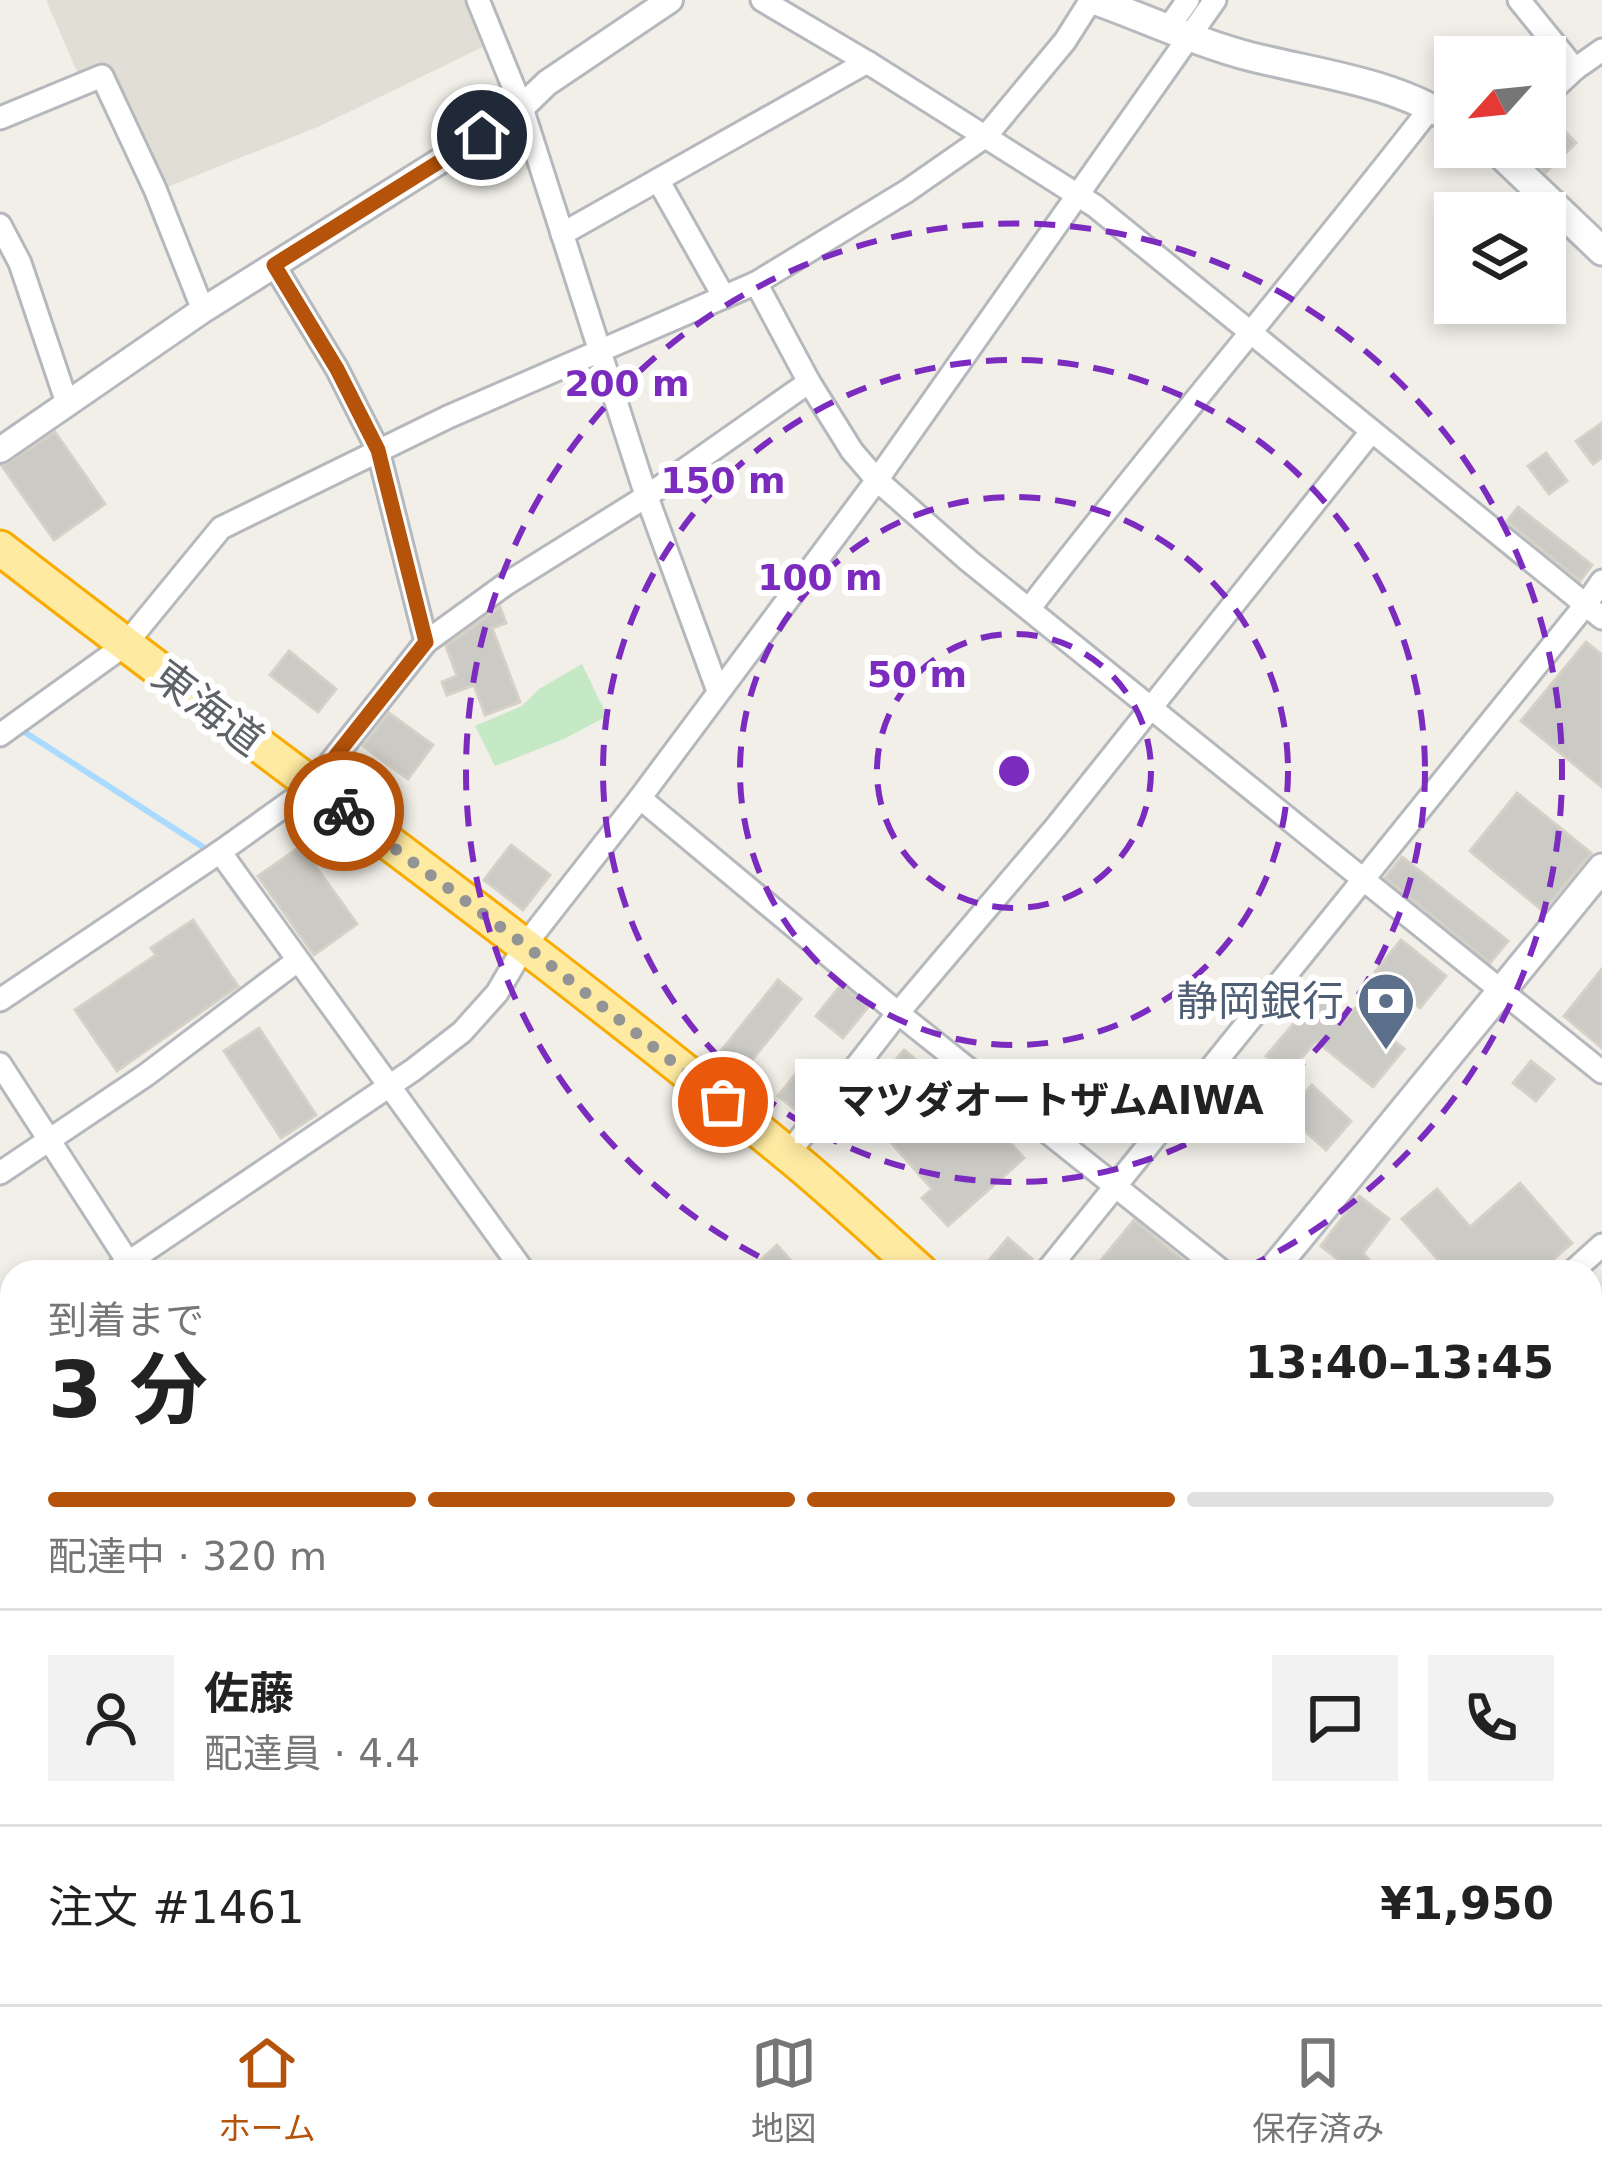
<!DOCTYPE html>
<html lang="ja">
<meta charset="utf-8">
<style>
body{margin:0;font-family:"DejaVu Sans","Noto Sans JP",sans-serif;background:#f2f2f2;color:#222;height:100vh;display:flex;flex-direction:column;font-size:45px;white-space:nowrap}
*{box-sizing:border-box;margin:0}
p{font-size:39px;color:#767676}
.icon{flex:none;width:66px;height:66px;fill:none;stroke:currentColor;stroke-width:2;stroke-linecap:round;stroke-linejoin:round}
.map{position:relative;flex:1;overflow:hidden}
.panel{position:absolute;left:0px;top:1260px;width:1602px;height:744px;display:flex;flex-direction:column;background:#fff;border-radius:36px 36px 0 0;box-shadow:0 6px 18px #0003}
.panel>*{flex:none}
.needle{width:78px;rotate:243deg}
.tools{position:absolute;left:1434px;top:36px;display:grid;gap:24px}
.tools a{display:grid;place-items:center;width:132px;height:132px;border-radius:0px;background:#fff;box-shadow:0 6px 18px #0003;font-size:60px}
.pin{position:absolute;display:grid;place-items:center;width:102px;height:102px;color:#fff;margin:-51px;border:6px solid #fff;border-radius:50%;box-shadow:0 3px 12px #0007}
.courier{position:absolute;display:grid;place-items:center;width:120px;height:120px;margin:-60px;border:9px solid #b45309;border-radius:50%;background:#fff;color:#222;box-shadow:0 3px 15px #0007}
.bubble{position:absolute;height:84px;border-radius:0px;background:#fff;box-shadow:0 6px 18px #0003;font-size:39px;font-weight:700;line-height:84px;text-align:center}
.summary em{font-style:normal;font-weight:700}
.summary div{display:flex;flex-direction:column-reverse}
.summary{display:flex;align-items:center;justify-content:space-between;height:204px;padding:0 48px}
h1{font-size:78px;font-weight:700;line-height:90px}
.bar{display:grid;grid-template-columns:repeat(4,1fr);gap:18px 12px;align-content:center;height:144px;padding:0 48px}
.bar i{height:15px;border-radius:9px;background:#e0e0e0}
.bar .selected{background:#b45309}
.bar p{grid-column:span 4}
.line{display:flex;align-items:center;gap:30px;padding:0 48px;border-top:3px solid #e0e0e0}
.line div{flex:1}
.round{display:grid;place-items:center;flex:none;width:126px;height:126px;border-radius:0px;background:#f2f2f2}
.tabs{display:flex;justify-content:space-around;align-items:center;height:168px;border-top:3px solid #e0e0e0;background:#fff;font-size:33px;color:#767676}
.tabs a{display:grid;justify-items:center;gap:6px}
.tabs .selected{color:#b45309}
.map>svg:first-child{display:block}
</style>
<div class="map">
<svg width="1602" height="2004" viewBox="0 0 1602 2004">
<rect width="100%" height="100%" fill="#f1efe8"/>
<path fill="#e1ded6" d="M46,0H470L489,44L320,126L165,188L100,62L78,74Z"/>
<path fill="#c5e8c5" d="M582,664L607,716L564,739L495,766L475,726L522,706L539,689Z"/>
<g fill="none" stroke-linecap="round" stroke-linejoin="round">
<g stroke="#aadaff" stroke-width="6">
<path d="M1196,8L1202,0"/>
<path d="M23,731L203,847"/>
<path d="M218,867L247,908"/>
</g>
</g>
<g fill="#cccac5" stroke="#d6d1c6" stroke-width="3">
<path d="M1558,124L1576,143L1546,172L1527,154L1535,147H1545V137Z"/>
<path d="M1602,423V458L1593,464L1576,441Z"/>
<path d="M55,432L105,504L54,540L2,466Z"/>
<path d="M1546,453L1567,481L1549,494L1528,466Z"/>
<path d="M1518,507L1592,565L1580,581L1507,521Z"/>
<path d="M500,607L506,623L492,628L520,702L485,715L474,685L447,695L442,682L457,676L446,646Z"/>
<path d="M1586,642L1602,655V787L1521,721Z"/>
<path d="M289,651L336,689L318,712L270,675Z"/>
<path d="M389,713L433,745L408,779L363,746Z"/>
<path d="M1517,793L1591,853L1543,911L1470,851Z"/>
<path d="M511,845L550,875L523,910L484,880Z"/>
<path d="M301,846L357,924L314,955L258,876Z"/>
<path d="M1402,857L1508,941L1490,963L1385,878Z"/>
<path d="M193,920L238,986L117,1071L75,1010L156,955L151,948Z"/>
<path d="M1401,940L1446,976L1420,1008L1375,972Z"/>
<path d="M1602,969V1048L1564,1016Z"/>
<path d="M778,980L801,999L740,1075L717,1056Z"/>
<path d="M841,985L868,1007L843,1038L816,1016Z"/>
<path d="M1317,996L1345,1020L1355,1008L1404,1049L1373,1087L1316,1041L1288,1074L1266,1056Z"/>
<path d="M259,1028L316,1115L281,1138L224,1051Z"/>
<path d="M904,1050L954,1091L963,1084L980,1098L1002,1122L996,1127L1024,1158L948,1226L922,1198L932,1189L887,1138L854,1109Z"/>
<path d="M1531,1061L1554,1079L1536,1101L1513,1083Z"/>
<path d="M802,1066L820,1081L797,1111L778,1096Z"/>
<path d="M1312,1085L1351,1121L1326,1150L1286,1114Z"/>
<path d="M1520,1183L1572,1243L1539,1272H1449L1402,1219L1437,1189L1470,1227Z"/>
<path d="M1359,1196L1389,1219L1363,1253L1380,1272H1354L1321,1246Z"/>
<path d="M1134,1220L1197,1272H1108L1098,1264Z"/>
<path d="M1008,1238L1032,1259L1021,1272H979Z"/>
<path d="M777,1245L801,1272H747Z"/>
</g>
<g fill="none" stroke-linecap="round" stroke-linejoin="round">
<defs>
<g id="minor">
<path d="M478,0L522,108L644,489L718,691"/>
<path d="M762,0L867,62L1095,206L1602,618"/>
<path d="M1519,0L1575,69L1545,97"/>
<path d="M1169,27L1188,0"/>
<path d="M1575,69L1602,50"/>
<path d="M0,118L102,76L155,189L203,310"/>
<path d="M658,180L724,297"/>
<path d="M0,225L20,263L67,403"/>
<path d="M562,234L867,62"/>
<path d="M809,382L852,451L877,480L969,561L1602,1072"/>
<path d="M1029,609C1160,439 1300,276 1432,106"/>
<path d="M426,642L506,584L647,496L809,382L756,283"/>
<path d="M0,735L125,645L221,528L448,417L756,283L907,191L986,136L1065,41L1091,0"/>
<path d="M640,798L898,1013L1223,1272"/>
<path d="M220,852L524,1272"/>
<path d="M0,1000L220,852L311,787L426,642L378,450L337,369L274,265"/>
<path d="M0,1064L134,1271"/>
<path d="M788,1154L898,1013L1055,828L1371,432"/>
<path d="M0,1173L146,1075L297,961"/>
<path d="M114,1272L413,1070L462,1032L497,993L525,945L640,798L877,480L1215,0"/>
<path d="M1046,1272L1586,604L1602,581"/>
<path d="M1572,1272L1602,1245"/>
<path d="M0,1352L12,1343"/>
<path d="M1590,1478L1602,1467"/>
<path d="M1590,1519L1602,1532"/>
<path d="M0,1673L12,1687"/>
<path d="M0,1920L12,1911"/>
<path d="M0,1936L12,1953"/>
<path d="M40,1992L49,2004"/>
<path d="M99,1992L106,2004"/>
<path d="M357,1992L362,2004"/>
<path d="M660,1992L663,2004"/>
<path d="M1060,1992L1069,2004"/>
<path d="M1327,1992L1337,2004"/>
<path d="M831,2004L840,1992"/>
<path d="M1458,2004L1471,1992"/>
</g>
<g id="tertiary">
<path d="M0,450L203,310L515,114L547,83L670,0"/>
<path d="M0,1622L12,1614"/>
<path d="M61,2004L84,1992"/>
</g>
<g id="secondary">
<path d="M1094,0C1147,19 1198,43 1252,57C1320,74 1395,82 1455,122"/>
<path d="M1493,147L1602,251"/>
<path d="M1271,1272L1602,868"/>
<path d="M559,2004L583,1992"/>
</g>
<g id="trunk">
<path d="M0,548C261,750 530,942 785,1152C832,1190 876,1232 921,1272"/>
<path d="M1590,1909L1602,1921"/>
</g>
</defs>
<use href="#minor" stroke="#b5b8bc" stroke-width="27"/>
<use href="#tertiary" stroke="#b5b8bc" stroke-width="30"/>
<use href="#secondary" stroke="#b6babf" stroke-width="33"/>
<use href="#trunk" stroke="#f9ab00" stroke-width="39"/>
<use href="#minor" stroke="#fff" stroke-width="21"/>
<use href="#tertiary" stroke="#fff" stroke-width="24"/>
<use href="#secondary" stroke="#fff" stroke-width="27"/>
<use href="#trunk" stroke="#feeaa1" stroke-width="33"/>
</g>
<g fill="none" stroke-linecap="round" stroke-linejoin="round">
<path stroke="#929495" stroke-width="12" stroke-dasharray="0 21.6" d="M344,811L525,945L723,1102"/>
<path stroke="#b45309" stroke-width="15" d="M344,811L311,787L426,642L378,450L337,369L274,265L482,135"/>
</g>
<g fill="none" stroke="#7b2cbf" stroke-width="6" stroke-dasharray="21 15">
<circle cx="1014" cy="771" r="137"/>
<circle cx="1014" cy="771" r="274"/>
<circle cx="1014" cy="771" r="411"/>
<path d="M791 1272A548 548 0 1 1 1237 1272"/>
</g>
<defs>
<symbol id="bank-pin" viewBox="-11 -11 22 30"><path d="M0 17L-7.5 6A9.5 9.5 0 1 1 7.5 6Z" fill="#5c6f8a" stroke="#fff"/><path d="M-6-4H6V4H-6ZM0-2.3a2.3 2.3 0 1 0 0 4.6a2.3 2.3 0 1 0 0-4.6Z" fill="#fff"/></symbol>
</defs>
<g fill-rule="evenodd">
<use href="#bank-pin" x="1353" y="968" width="66" height="90"/>
</g>
<g text-anchor="middle" dominant-baseline="central" stroke-width="12" stroke-linejoin="round" paint-order="stroke">
<g font-size="42" fill="#5f6368" stroke="#fff">
<text transform="translate(208 708) rotate(37)">東海道</text>
</g>
<g font-size="42" fill="#4e5e75" stroke="#fff" text-anchor="end">
<text x="1344" y="1001">静岡銀行</text>
</g>
</g>
<circle cx="1014" cy="771" r="18" fill="#7b2cbf" stroke="#fff" stroke-width="6"/>
<g font-size="36" text-anchor="middle" font-weight="bold" fill="#7b2cbf" stroke="#fff" stroke-width="12" stroke-linejoin="round" paint-order="stroke">
<text x="627" y="396">200 m</text>
<text x="723" y="493">150 m</text>
<text x="820" y="590">100 m</text>
<text x="917" y="687">50 m</text>
</g>
</svg>
<div class="tools">
<a><svg class="needle" viewBox="-14 -14 28 28"><path d="M0-13l5 13h-10z" fill="#e53935"/><path d="M0 13l5-13h-10z" fill="#767676"/></svg></a>
<a><svg class="icon" aria-label="layers" viewBox="0 0 24 24"><path d="M12 4l9 5-9 5-9-5zM3 14l9 5 9-5"/></svg></a>
</div>
<div class="pin" style="left:723px;top:1102px;background:#ea580c"><svg class="icon" aria-label="bag" viewBox="0 0 24 24"><path d="M5 8h14l-1 12H6zM9 8a3 3 0 0 1 6 0"/></svg></div>
<div class="pin" style="left:482px;top:135px;background:#1f2937"><svg class="icon" aria-label="home" viewBox="0 0 24 24"><path d="M3 11l9-7 9 7M6 9v11h12V9"/></svg></div>
<div class="courier" style="left:344px;top:811px"><svg class="icon" aria-label="bike" viewBox="0 0 24 24"><circle cx="6" cy="16" r="4"/><circle cx="18" cy="16" r="4"/><path d="M6 16l4-8h5l3 8M10 8l3 8H6M13 5h3"/></svg></div>
<div class="bubble" style="left:795px;top:1059px;width:510px">マツダオートザムAIWA</div>
<section class="panel">
<div class="summary"><div><h1>3 分</h1><p>到着まで</p></div><em>13:40–13:45</em></div>
<div class="bar"><i class="selected"></i><i class="selected"></i><i class="selected"></i><i></i><p>配達中 · 320 m</p></div>
<div class="line" style="height:216px"><a class="round"><svg class="icon" aria-label="person" viewBox="0 0 24 24"><circle cx="12" cy="8" r="4"/><path d="M4 21q1-7 8-7t8 7"/></svg></a><div><b>佐藤</b><p>配達員 · 4.4</p></div><a class="round"><svg class="icon" aria-label="chat" viewBox="0 0 24 24"><path d="M4 5h16v11H9l-5 4z"/></svg></a><a class="round"><svg class="icon" aria-label="phone" viewBox="0 0 24 24"><path d="M5 4h4l2 5-3 2q2 4 5 5l2-3 5 2v4C11 20 4 13 5 4z"/></svg></a></div>
<div class="line" style="height:156px"><div>注文 #1461</div><b>¥1,950</b></div>
</section>
</div>
<nav class="tabs">
<a class="selected"><svg class="icon" aria-label="home" viewBox="0 0 24 24"><path d="M3 11l9-7 9 7M6 9v11h12V9"/></svg>ホーム</a>
<a><svg class="icon" aria-label="map" viewBox="0 0 24 24"><path d="M3 6l6-2 6 2 6-2v14l-6 2-6-2-6 2zM9 4v14M15 6v14"/></svg>地図</a>
<a><svg class="icon" aria-label="saved" viewBox="0 0 24 24"><path d="M7 4h10v16l-5-4-5 4z"/></svg>保存済み</a>
</nav>
